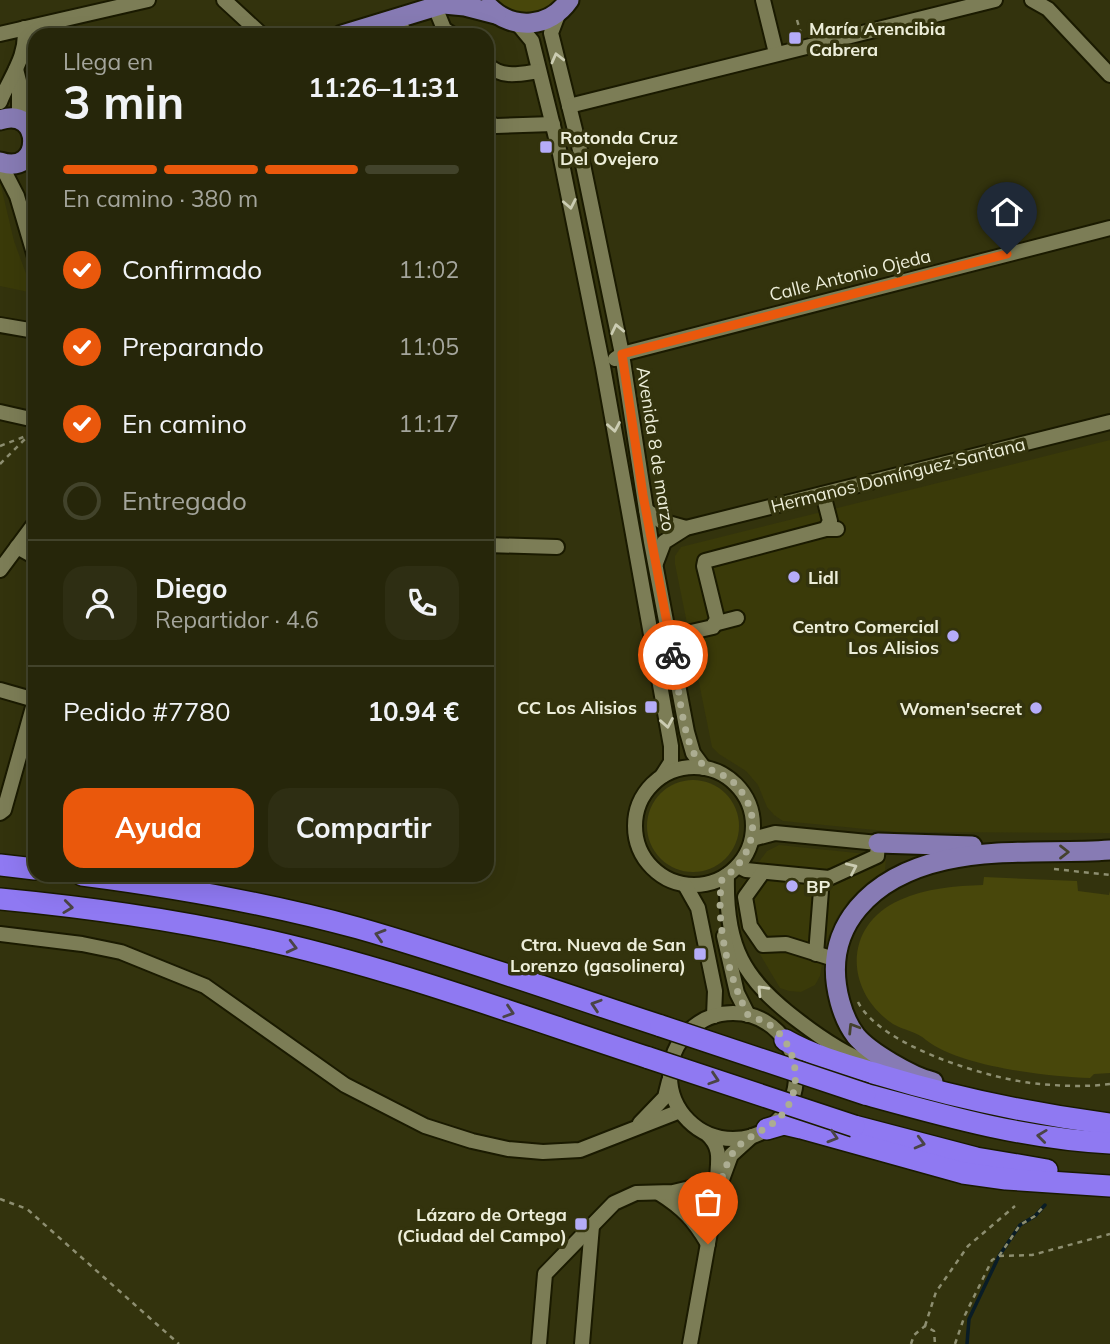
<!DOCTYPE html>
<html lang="es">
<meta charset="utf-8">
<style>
body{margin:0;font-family:Mulish,sans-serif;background:#2e2e13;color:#f1f3f6;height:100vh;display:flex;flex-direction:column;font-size:26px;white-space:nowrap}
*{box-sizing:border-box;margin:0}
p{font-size:23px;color:#a4a59c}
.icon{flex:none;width:38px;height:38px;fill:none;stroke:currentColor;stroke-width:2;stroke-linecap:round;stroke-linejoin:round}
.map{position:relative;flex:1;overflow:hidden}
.drawer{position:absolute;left:28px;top:28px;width:466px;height:854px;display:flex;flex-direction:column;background:#26260a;border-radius:21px;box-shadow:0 7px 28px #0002,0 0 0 2px #42432b}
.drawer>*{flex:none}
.pin{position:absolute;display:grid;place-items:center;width:60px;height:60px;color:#fff;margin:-72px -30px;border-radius:50% 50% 50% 0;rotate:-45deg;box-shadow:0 0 7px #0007}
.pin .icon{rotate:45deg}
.courier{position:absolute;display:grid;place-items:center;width:70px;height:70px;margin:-35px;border:5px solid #ea580c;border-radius:50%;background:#fff;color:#222;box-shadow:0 2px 9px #0007}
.summary em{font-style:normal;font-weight:700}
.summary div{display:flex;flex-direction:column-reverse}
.summary{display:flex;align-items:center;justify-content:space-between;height:119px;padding:0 35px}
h1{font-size:46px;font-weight:700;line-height:52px}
.bar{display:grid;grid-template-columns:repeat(4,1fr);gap:10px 7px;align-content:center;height:84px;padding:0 35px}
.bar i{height:9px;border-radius:5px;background:#42432b}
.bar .on{background:#ea580c}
.bar p{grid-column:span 4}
.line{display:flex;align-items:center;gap:18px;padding:0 35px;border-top:2px solid #42432b}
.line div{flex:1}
.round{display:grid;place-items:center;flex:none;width:74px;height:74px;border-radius:21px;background:#2e2e13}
ol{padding:0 35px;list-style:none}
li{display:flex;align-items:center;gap:21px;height:77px}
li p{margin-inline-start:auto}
li .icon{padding:7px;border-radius:50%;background:#ea580c;color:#fff;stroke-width:4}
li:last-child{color:#a4a59c}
li i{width:38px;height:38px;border:4px solid #42432b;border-radius:50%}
.primary-button{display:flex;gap:14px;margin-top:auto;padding:14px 35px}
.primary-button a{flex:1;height:80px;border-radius:21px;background:#ea580c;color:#fff;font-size:28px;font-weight:700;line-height:80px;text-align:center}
.primary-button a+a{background:#2e2e13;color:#f1f3f6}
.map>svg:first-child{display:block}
</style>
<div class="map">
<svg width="1110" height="1344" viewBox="0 0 1110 1344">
<rect width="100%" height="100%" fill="#33330d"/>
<g fill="#3a3a09">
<path d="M0,182L14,241L33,293L0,286Z"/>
<path d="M1110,440V833L896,832L783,821L774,815L767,807L758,785L746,771L719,754L712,747L675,564V556L681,547Z"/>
<path d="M779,845L886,856L885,872L867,883L849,900L837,917L826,942L820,976L815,985L801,992L789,991L780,988L748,934L739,900L740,887L767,851Z"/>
</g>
<g fill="#48470b">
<path d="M497,0H556C539,16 514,18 497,0Z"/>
<circle cx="693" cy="826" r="46"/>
<path d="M984,877L1077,881L1078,891L1109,895L1110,891V1073L1094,1074L1090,1078C1046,1076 960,1067 926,1040C918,1032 903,1030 893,1024C844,991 843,925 900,900C926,888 955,886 983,885Z"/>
</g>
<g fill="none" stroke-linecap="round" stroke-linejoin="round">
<path stroke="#0a1d26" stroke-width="3.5" d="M967,1344L969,1319L999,1256L1020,1225L1035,1216L1045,1205"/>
<defs>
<g id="minor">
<path d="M224,0L262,35"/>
<path d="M763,0L776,53"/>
<path d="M1032,0L1048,9L1110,75"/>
<path d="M435,7L444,29L453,35"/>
<path d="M559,12L551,33L580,150L622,354L651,542L687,732L693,753L704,768"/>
<path d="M398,18L405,35"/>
<path d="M517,23L532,41L560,154L603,367L671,746V762L662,776"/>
<path d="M0,34L148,0"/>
<path d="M486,64C503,79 519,74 539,71"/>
<path d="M16,69L19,81V119"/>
<path d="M0,102C9,79 29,54 24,28"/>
<path d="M569,106L995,0"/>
<path d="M486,122L496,126L553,124"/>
<path d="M0,163L17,196L35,257"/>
<path d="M0,325L35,331"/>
<path d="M615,359L622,354L1110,228"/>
<path d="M0,412L35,420"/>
<path d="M823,494L830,521L826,529"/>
<path d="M646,510L661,521L686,528"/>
<path d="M486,545L557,547"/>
<path d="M17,547L35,557"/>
<path d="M656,563L664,542L686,528L1110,422"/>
<path d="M0,570L35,523"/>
<path d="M714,624L737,618"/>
<path d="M669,637L713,627L717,619L704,566L705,561L826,529H837"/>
<path d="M0,690L35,700"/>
<circle cx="694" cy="826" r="59"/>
<path d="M0,813L4,810L35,700"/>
<path d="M738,866L746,870L829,878L877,856L878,843L775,833L752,839"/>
<path d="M763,872L745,897L750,926L763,945L786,944L834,959"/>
<path d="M727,875C725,947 743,979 800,1022C821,1038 844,1054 869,1063"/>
<path d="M685,885L698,908L715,991L714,1016"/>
<path d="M0,934L82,944L121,952L205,986L345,1085L425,1126L472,1141L508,1149L543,1152L580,1150L680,1111"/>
<path d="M724,936L737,993L748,1015"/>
<path d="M816,954L822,878"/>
<circle cx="733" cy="1076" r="63"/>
<path d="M640,1123L665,1097L669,1081"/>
<path d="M707,1134C722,1148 718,1160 717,1179"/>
<path d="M675,1192L716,1203"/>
<path d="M659,1193C683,1208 694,1220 708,1244"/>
<path d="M539,1344L545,1274L614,1203L636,1193L673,1192L707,1184L717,1178"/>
<path d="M582,1344L592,1226"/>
<path d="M690,1344L717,1193L731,1155L752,1136"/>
</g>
<g id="major">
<path d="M489,7C513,31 550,28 569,0"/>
<path d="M342,35L444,4L465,6L496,14"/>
<path d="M0,120C43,105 44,177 0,162"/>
<path d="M878,843L972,846"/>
<path d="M933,1082C912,1077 869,1052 856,1036C849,1027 843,1013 840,1002C819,925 874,876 945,860C999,848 1056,854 1110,850"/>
</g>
<g id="highway">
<path d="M0,865L35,869"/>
<path d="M82,875C175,887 267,903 358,928C460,957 560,993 661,1026"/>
<path d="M0,899C85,907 169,919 252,937C387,966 518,1015 649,1058"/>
<path d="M785,1040C815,1057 847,1065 880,1075C956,1098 1032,1114 1110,1124"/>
<path d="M865,1094C945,1116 1026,1139 1110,1143"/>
<path d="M854,1126L976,1158L1047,1170"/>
<path d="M767,1129L784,1124L801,1128L963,1173L1006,1179L1110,1186"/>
</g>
</defs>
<use href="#minor" stroke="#1a1a00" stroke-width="18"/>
<use href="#major" stroke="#1a1a00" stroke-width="23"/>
<use href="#highway" stroke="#1a1a00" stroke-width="24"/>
<g stroke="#8d8e70" stroke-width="2.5" stroke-dasharray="5 5" stroke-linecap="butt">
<path d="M797,20L802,37"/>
<path d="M0,446L26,436"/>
<path d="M0,464L33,431"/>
<path d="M1054,869L1110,875"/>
<path d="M858,1002C881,1047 992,1080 1040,1084C1063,1086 1087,1087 1110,1084"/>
<path d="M0,1199L27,1209L179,1344"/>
<path d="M999,1256L1020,1225L1035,1216L1045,1205"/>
<path d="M925,1326L936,1292L968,1246L1015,1206"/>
<path d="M911,1344L914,1335L925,1326L934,1331L935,1344"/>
<path d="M955,1344L965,1315L992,1260L999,1256L1032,1255L1110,1234"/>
</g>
<use href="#minor" stroke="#7c7d56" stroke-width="14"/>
<use href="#major" stroke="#877bb4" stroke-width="19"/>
<use href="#highway" stroke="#8f79f2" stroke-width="21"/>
<defs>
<g id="highway-bridge">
<path d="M661,1026L865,1094"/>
<path d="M649,1058L854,1126"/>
</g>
</defs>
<use href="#highway-bridge" stroke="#1a1a00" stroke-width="24" stroke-linecap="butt"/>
<use href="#highway-bridge" stroke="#8f79f2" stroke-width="21"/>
</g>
<defs><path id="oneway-chevron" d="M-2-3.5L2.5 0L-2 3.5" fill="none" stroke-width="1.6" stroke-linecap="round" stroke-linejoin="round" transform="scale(1.75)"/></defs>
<g stroke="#cbccb2">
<use href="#oneway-chevron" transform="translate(557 58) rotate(-104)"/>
<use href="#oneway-chevron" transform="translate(570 204) rotate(79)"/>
<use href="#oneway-chevron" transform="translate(617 329) rotate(-102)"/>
<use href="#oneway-chevron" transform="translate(614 427) rotate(80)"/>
<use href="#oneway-chevron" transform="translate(667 723) rotate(80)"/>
<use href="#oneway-chevron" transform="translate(852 868) rotate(-25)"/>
<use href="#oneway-chevron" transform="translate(762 990) rotate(-133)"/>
</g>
<g stroke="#44412e">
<use href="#oneway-chevron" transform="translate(1064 852)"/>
<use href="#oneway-chevron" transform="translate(853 1028) rotate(-122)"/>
</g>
<g stroke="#4a4446">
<use href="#oneway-chevron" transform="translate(68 907) rotate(7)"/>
<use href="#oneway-chevron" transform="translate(380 935) rotate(-163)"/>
<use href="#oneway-chevron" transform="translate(292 947) rotate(14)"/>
<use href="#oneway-chevron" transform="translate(596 1005) rotate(-162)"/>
<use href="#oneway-chevron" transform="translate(509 1012) rotate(18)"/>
<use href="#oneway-chevron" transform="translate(714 1079) rotate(18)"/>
<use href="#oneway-chevron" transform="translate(1042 1136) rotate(-173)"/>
<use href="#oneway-chevron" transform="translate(833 1137) rotate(17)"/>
<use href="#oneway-chevron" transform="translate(920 1143) rotate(15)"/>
</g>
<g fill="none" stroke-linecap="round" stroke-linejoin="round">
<path stroke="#acad92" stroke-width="7" stroke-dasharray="0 12.6" d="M673,655C678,681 682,734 695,755C706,774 723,770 737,786C764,816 754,858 722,879C715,923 728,975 748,1015C758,1019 768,1022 776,1030C799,1052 803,1093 780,1117C766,1132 741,1137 731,1156C717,1183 713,1215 708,1244"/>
<path stroke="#ea580c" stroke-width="9" d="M673,655L643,495L622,354L1007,254"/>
</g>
<g fill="#b5acf8" stroke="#33330d" stroke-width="2.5">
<rect x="788" y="31" width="14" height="14" rx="3.5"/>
<rect x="539" y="140" width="14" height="14" rx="3.5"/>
<circle cx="794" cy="577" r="7"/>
<circle cx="953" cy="636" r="7"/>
<rect x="644" y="700" width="14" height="14" rx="3.5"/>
<circle cx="1036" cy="708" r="7"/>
<circle cx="792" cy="886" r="7"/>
<rect x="693" y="947" width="14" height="14" rx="3.5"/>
<rect x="574" y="1217" width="14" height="14" rx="3.5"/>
</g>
<g text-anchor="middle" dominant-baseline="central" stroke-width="7" stroke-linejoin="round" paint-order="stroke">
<g font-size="18" font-weight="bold" fill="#edeed9" stroke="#33330d" text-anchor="end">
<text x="809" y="28" text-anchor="start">María Arencibia<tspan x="809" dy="21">Cabrera</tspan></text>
<text x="560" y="137" text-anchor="start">Rotonda Cruz<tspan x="560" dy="21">Del Ovejero</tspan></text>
<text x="808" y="577" text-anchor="start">Lidl</text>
<text x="939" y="626">Centro Comercial<tspan x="939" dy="21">Los Alisios</tspan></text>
<text x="637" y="707">CC Los Alisios</text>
<text x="1022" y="708">Women'secret</text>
<text x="806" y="886" text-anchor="start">BP</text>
<text x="686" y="944">Ctra. Nueva de San<tspan x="686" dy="21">Lorenzo (gasolinera)</tspan></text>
<text x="567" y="1214">Lázaro de Ortega<tspan x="567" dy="21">(Ciudad del Campo)</tspan></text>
</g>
<g font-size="18" fill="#edeed9" stroke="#33330d">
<text transform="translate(850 275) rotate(-14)">Calle Antonio Ojeda</text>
<text transform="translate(656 449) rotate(81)">Avenida 8 de marzo</text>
<text transform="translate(898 475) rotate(-14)">Hermanos Domínguez Santana</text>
</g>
</g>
</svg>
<div class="pin" style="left:708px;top:1244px;background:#ea580c"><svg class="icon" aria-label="bag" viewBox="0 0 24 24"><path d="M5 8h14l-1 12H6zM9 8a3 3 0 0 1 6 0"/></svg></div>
<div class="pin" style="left:1007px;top:254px;background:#1f2937"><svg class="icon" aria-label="home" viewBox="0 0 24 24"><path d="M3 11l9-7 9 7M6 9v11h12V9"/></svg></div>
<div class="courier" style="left:673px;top:655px"><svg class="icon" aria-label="bike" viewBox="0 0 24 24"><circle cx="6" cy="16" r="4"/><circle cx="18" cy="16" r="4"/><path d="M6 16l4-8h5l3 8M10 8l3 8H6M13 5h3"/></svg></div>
<section class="drawer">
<div class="summary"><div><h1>3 min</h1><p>Llega en</p></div><em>11:26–11:31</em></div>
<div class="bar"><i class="on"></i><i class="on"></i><i class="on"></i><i></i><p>En camino · 380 m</p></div>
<ol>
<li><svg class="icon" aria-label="check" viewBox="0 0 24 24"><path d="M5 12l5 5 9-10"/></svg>Confirmado<p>11:02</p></li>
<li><svg class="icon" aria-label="check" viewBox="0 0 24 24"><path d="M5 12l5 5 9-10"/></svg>Preparando<p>11:05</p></li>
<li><svg class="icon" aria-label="check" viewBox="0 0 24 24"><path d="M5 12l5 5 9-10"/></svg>En camino<p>11:17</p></li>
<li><i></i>Entregado</li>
</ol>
<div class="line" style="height:126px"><a class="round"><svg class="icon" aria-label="person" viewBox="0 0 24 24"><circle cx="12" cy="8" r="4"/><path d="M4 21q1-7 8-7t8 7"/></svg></a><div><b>Diego</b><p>Repartidor · 4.6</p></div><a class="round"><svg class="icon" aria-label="phone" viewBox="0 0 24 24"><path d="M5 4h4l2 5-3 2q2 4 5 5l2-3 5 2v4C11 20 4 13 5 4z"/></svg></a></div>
<div class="line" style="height:91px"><div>Pedido #7780</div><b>10.94 €</b></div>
<div class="primary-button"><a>Ayuda</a><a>Compartir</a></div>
</section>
</div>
